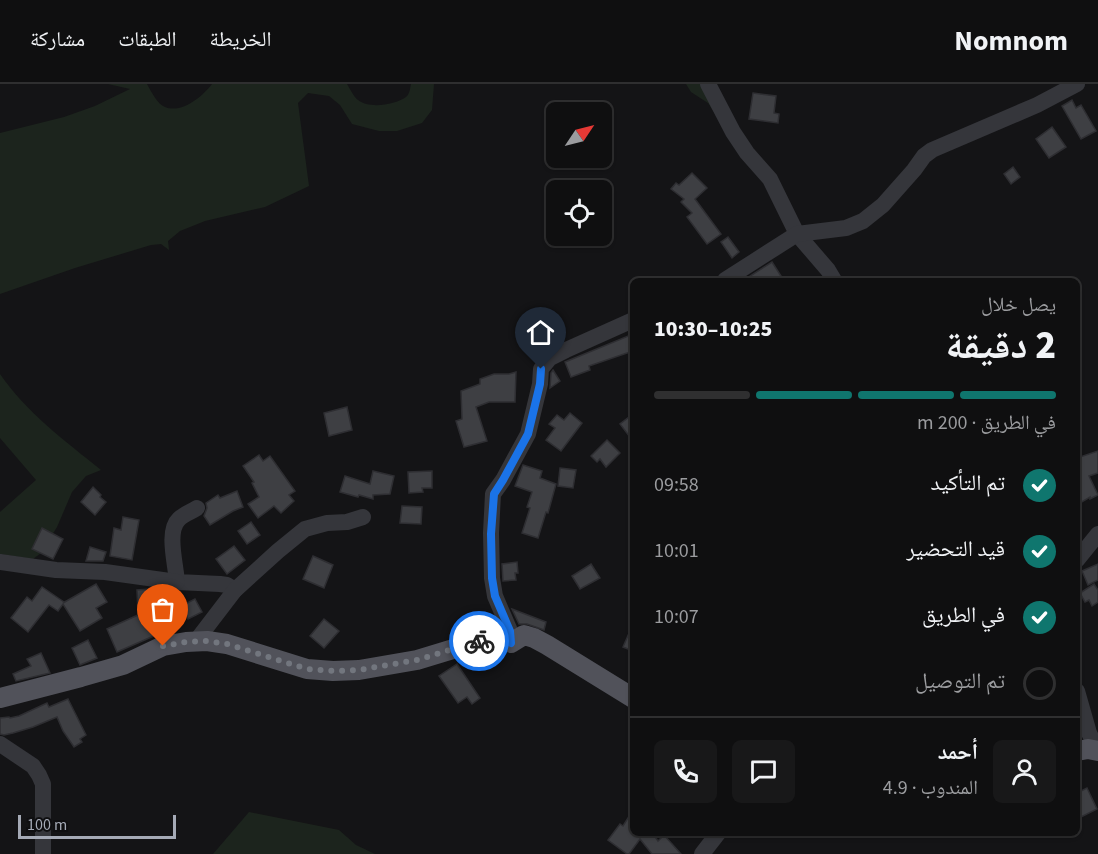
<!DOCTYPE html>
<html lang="ar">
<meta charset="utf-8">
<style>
body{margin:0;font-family:"Source Sans 3","Noto Naskh Arabic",sans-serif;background:#181819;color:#f1f3f6;direction:rtl;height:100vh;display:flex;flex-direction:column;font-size:22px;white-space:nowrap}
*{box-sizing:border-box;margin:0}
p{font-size:20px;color:#9b9c9f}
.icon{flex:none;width:33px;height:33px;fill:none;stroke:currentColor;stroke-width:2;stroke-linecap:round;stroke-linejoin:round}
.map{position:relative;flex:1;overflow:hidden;direction:ltr}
.side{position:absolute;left:630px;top:194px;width:450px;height:558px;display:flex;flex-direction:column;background:#0f0f10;border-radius:9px;box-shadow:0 2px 4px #0004,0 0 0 2px #2f2f30;direction:rtl}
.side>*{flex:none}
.needle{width:39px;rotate:55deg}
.fabs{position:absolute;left:546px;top:18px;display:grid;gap:12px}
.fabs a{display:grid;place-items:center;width:66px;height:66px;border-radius:9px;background:#0f0f10;box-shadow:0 2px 4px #0004,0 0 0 2px #2f2f30;font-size:30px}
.scale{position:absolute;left:18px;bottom:15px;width:158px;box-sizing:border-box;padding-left:6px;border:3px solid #a5aab6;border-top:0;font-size:16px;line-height:21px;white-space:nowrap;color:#a5aab6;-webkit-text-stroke:4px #0f0f11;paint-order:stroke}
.pin{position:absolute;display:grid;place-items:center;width:51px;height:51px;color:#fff;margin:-62px -26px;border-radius:50% 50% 50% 0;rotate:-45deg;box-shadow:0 0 6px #0007}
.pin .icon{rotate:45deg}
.courier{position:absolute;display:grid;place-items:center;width:60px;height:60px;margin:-30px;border:4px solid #1a73e8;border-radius:50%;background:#fff;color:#222;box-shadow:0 2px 8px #0007}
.head em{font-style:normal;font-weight:800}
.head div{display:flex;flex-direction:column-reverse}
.head{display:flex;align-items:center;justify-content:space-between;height:102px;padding:0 24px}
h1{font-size:39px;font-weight:800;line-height:45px}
.bar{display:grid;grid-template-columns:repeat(4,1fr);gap:9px 6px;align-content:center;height:72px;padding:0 24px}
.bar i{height:8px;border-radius:4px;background:#2f2f30}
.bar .selected{background:#0f766e}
.bar p{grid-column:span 4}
.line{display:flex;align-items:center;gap:15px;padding:0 24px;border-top:2px solid #2f2f30}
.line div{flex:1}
.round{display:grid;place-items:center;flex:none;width:63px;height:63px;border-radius:9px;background:#181819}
ol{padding:0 24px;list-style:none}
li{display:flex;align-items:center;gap:18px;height:66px}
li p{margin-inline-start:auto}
li .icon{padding:6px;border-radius:50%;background:#0f766e;color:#fff;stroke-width:4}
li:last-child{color:#9b9c9f}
li i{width:33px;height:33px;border:3px solid #2f2f30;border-radius:50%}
header{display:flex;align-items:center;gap:36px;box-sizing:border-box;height:84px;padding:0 30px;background:#0f0f10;border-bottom:2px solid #2f2f30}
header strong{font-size:28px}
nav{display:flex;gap:33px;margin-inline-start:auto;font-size:21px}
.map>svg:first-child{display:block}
</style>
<header>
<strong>Nomnom</strong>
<nav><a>الخريطة</a><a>الطبقات</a><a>مشاركة</a></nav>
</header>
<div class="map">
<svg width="1098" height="770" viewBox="0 0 1098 770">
<rect width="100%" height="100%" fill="#141416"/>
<g fill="#1c241d">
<path d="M108,0H147C151,7 157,20 165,23C182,30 203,12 212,0H347C350,5 354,13 358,16C369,25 395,21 406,13C410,10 410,4 411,0H434L432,26L422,39L397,47H379L352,40L340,21L329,12L308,9L298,19L309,102L265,123L205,137L180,147L168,157L169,166L161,160L151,161L75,184L0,210V49L64,33L95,22L130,5Z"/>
<path d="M686,0H703L725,44L708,19L691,8Z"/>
<path d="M0,290C26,328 65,357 101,386L86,392L72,408L57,443L41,469L33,475L0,470V428L36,396L0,354Z"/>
<path d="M249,728L339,746L356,761L375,770H213Z"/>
</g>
<g fill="#3e3f43" stroke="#2e2e32" stroke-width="1.5">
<path d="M753,9L776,12L774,29L779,30L778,39L749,35Z"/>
<path d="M1072,16L1076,24L1081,21L1096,47L1081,55L1062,22Z"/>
<path d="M1052,43L1066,63L1049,74L1036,55Z"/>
<path d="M1013,83L1020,93L1011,100L1004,90Z"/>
<path d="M692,89L707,104L695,115L721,150L707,160L687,133L692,129L681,118L684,115L671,105L676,99L679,101Z"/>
<path d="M728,153L739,168L732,174L721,158Z"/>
<path d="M772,178L781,192L774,196H744Z"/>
<path d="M633,250V267L589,282L590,286L571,293L565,278Z"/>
<path d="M553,286L560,297L550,304L551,289Z"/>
<path d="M516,288L515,318H489L476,323L487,357L464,363L456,337L462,335L461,307L480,300V295L494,290H509Z"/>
<path d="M347,323L352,346L329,352L324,329Z"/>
<path d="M570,329L582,339L561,367L546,356L555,344L549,340L557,331L564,336Z"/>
<path d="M633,330V357L620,340Z"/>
<path d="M607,356L620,369L606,383L600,375L597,378L591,372Z"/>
<path d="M1098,367V389L1089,392L1098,411L1090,415V413L1080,419L1077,413V374Z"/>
<path d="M259,371L263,377L270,372L295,407L289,411L294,417L281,429L274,422L258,434L248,420L259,413L252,399L254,398L243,382Z"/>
<path d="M523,381L542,387L540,394L556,400L548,429L546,428L538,454L522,449L530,424L527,423L532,408L515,402Z"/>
<path d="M560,384L576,386L573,404L558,402Z"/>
<path d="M373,387L394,392L390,410L373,411V415L359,411L358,413L340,408L345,392L370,400Z"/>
<path d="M432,387V404H422L423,408L409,409L408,388Z"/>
<path d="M93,403L101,411L100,413L106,418L95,431L81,418Z"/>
<path d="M237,407L243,423L233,427L210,441L204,432L207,424L206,419L218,411L220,414Z"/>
<path d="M402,422L422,423L421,440L400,439Z"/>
<path d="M123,433L139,436L132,476L110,472L114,444L121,446Z"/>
<path d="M251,438L260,451L247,460L238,447Z"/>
<path d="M42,444L63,455L53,475L32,465Z"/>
<path d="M234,462L245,476L227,490L216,475Z"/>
<path d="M90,463L106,468L103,477H86Z"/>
<path d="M313,472L333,481L324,504L303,495Z"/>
<path d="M517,478L518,489H515L516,496L503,497L502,480Z"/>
<path d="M591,480L600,494L580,505L572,492Z"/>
<path d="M1098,480V496L1088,501L1082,487Z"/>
<path d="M96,500L107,518L96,524L102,534L80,547L63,520L58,527L49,521L28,548L11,534L27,513L32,517L42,503L64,518L63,519Z"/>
<path d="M1094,500L1098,506V518L1092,522L1089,516L1085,518L1080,509Z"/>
<path d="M150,505H154L156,534L166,530L172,544L117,568L107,545L138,531L137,506Z"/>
<path d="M195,515L202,528L188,535L181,522Z"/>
<path d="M512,525L546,538L544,546L527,540H519Z"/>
<path d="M324,535L339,547L324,564L310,552Z"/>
<path d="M633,540V567L623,563Z"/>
<path d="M88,556L97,574L80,581L72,564Z"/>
<path d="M41,569L50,589L16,597L13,590L31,582L27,575Z"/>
<path d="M457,580L480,614L472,620L467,613L458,619L439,592Z"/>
<path d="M68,615L86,651L80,655L82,658L74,663L63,647L57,633L33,643L13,649L4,651L0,650V634L9,633L10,634L19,632L47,619L49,623Z"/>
<path d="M1087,704L1097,725L1077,735V709Z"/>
<path d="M633,726V748H652L658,757L664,751L681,770H652L640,755L629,770H627L608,756L620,740L623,742Z"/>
</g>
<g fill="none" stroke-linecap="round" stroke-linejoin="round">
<g stroke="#35363b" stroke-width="16">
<path d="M708,0L733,48L747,69L770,95L797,150L828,186L834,196"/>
<path d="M725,196L797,150L846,144L863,137L883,121L914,86L924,72L932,66L1037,21L1077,0"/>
<path d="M197,424C191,428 184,430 179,435C166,447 176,481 177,498L220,500L227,501L235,506"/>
<path d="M1077,476L1098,450"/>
<path d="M0,478L56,486L105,488L177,498"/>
<path d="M196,557L235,506L278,467L305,445L327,439L347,438L363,433"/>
<path d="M511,559L510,547L495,512L492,494L491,449L493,410L503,396L528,350L540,300L541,285L550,274L566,266L633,236"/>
<path d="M1077,607L1089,649L1098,666"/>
<path d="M0,660L33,682L39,691L43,700V770"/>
<path d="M702,770L719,748"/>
</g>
<g stroke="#51525a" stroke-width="20">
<path d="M0,614L81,593L123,581L163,562L186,558L207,557L227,560L307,585L333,587L359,586L417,576L496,552L511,559L524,551L534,554L547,561L633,614"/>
<path d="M1077,667L1088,665L1098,667"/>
</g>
</g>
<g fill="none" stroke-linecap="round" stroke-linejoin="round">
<path stroke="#72767e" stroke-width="6" stroke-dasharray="0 10.8" d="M163,562L186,558L207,557L227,560L307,585L333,587L359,586L417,576L479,557"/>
<path stroke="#1a73e8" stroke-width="8" d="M479,557L496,552L511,559L510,547L495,512L492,494L491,450L494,410L503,396L528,350L540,300L541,285"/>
</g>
</svg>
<div class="fabs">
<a><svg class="needle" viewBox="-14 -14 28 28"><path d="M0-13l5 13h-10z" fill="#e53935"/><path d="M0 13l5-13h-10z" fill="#9b9c9f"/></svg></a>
<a><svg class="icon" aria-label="locate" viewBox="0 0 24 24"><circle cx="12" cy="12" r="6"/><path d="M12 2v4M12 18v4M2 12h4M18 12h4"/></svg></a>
</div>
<div class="scale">100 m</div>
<div class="pin" style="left:163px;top:562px;background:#ea580c"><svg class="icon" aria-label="bag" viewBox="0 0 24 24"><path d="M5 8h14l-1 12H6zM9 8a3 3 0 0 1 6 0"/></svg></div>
<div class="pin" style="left:541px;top:285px;background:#1f2937"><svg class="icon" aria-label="home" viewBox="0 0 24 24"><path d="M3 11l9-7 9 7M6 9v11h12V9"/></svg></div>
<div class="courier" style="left:479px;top:557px"><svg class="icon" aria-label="bike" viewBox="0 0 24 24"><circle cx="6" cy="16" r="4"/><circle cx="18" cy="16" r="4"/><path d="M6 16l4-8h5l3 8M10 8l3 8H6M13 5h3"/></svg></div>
<section class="side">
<div class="head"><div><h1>2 دقيقة</h1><p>يصل خلال</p></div><em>10:25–10:30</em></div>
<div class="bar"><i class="selected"></i><i class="selected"></i><i class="selected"></i><i></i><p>في الطريق · 200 m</p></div>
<ol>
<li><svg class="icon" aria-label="check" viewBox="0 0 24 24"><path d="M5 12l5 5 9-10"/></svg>تم التأكيد<p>09:58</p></li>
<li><svg class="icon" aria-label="check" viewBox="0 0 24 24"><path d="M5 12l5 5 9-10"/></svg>قيد التحضير<p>10:01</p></li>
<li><svg class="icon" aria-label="check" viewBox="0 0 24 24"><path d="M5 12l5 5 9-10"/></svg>في الطريق<p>10:07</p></li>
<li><i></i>تم التوصيل</li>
</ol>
<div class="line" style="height:108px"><a class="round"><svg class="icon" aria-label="person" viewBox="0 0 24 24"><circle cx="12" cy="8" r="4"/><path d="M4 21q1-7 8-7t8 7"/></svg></a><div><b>أحمد</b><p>المندوب · 4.9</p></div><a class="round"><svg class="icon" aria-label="chat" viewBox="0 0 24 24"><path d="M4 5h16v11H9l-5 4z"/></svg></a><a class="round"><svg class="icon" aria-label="phone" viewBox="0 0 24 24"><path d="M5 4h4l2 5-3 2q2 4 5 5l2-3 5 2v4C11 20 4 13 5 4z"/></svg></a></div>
</section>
</div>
